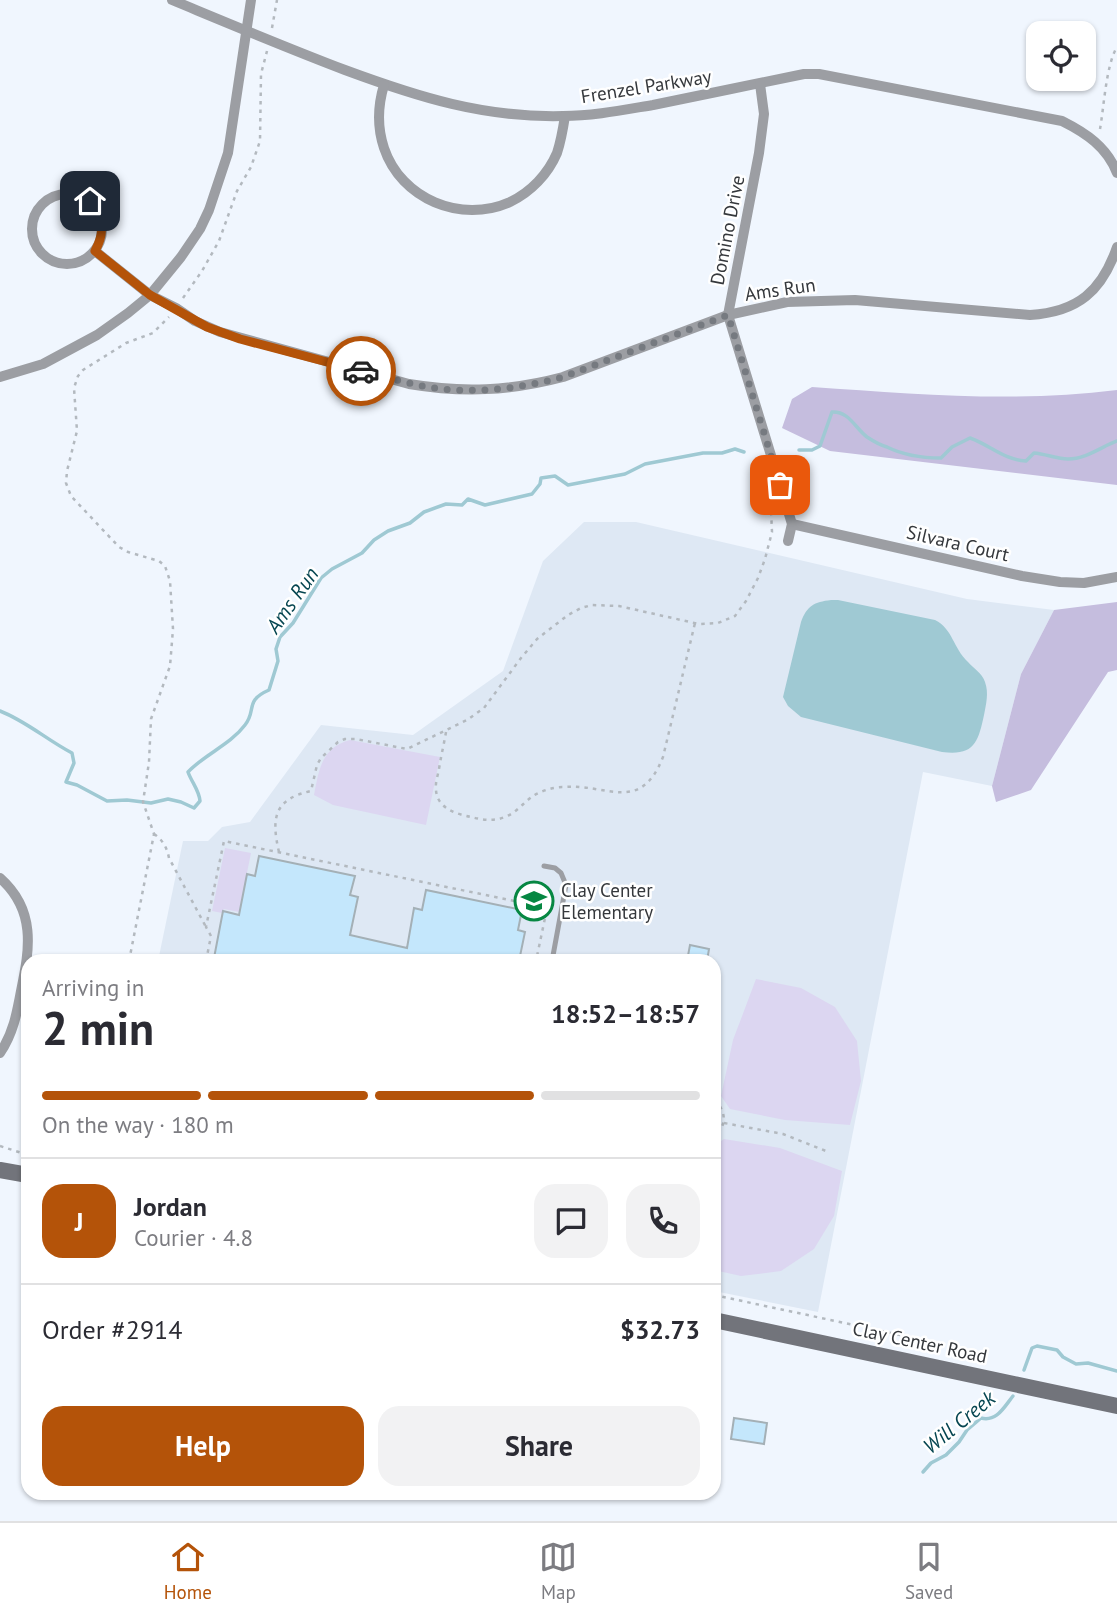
<!DOCTYPE html>
<meta charset="utf-8">
<style>
body{margin:0;font-family:"PT Sans",sans-serif;background:#f2f2f3;color:#2b2b33;height:100vh;display:flex;flex-direction:column;font-size:26px;white-space:nowrap}
*{box-sizing:border-box;margin:0}
p{font-size:23px;color:#7c7c81}
.icon{flex:none;width:38px;height:38px;fill:none;stroke:currentColor;stroke-width:2;stroke-linecap:round;stroke-linejoin:round}
.map{position:relative;flex:1;overflow:hidden}
.side{position:absolute;left:21px;top:954px;width:700px;height:546px;display:flex;flex-direction:column;background:#fff;border-radius:21px;box-shadow:0 2px 5px #0004}
.side>*{flex:none}
.controls{position:absolute;left:1026px;top:21px;display:grid;gap:14px}
.controls a{display:grid;place-items:center;width:70px;height:70px;border-radius:14px;background:#fff;box-shadow:0 2px 5px #0004;font-size:35px}
.pin{position:absolute;display:grid;place-items:center;width:60px;height:60px;color:#fff;margin:-30px;border-radius:14px;box-shadow:0 4px 10px #0006}
.courier{position:absolute;display:grid;place-items:center;width:70px;height:70px;margin:-35px;border:5px solid #b45309;border-radius:50%;background:#fff;color:#222;box-shadow:0 2px 9px #0007}
.overview em{font-style:normal;font-weight:800}
.overview div{display:flex;flex-direction:column-reverse}
.overview{display:flex;align-items:center;justify-content:space-between;height:119px;padding:0 21px}
h1{font-size:46px;font-weight:800;line-height:52px}
.bar{display:grid;grid-template-columns:repeat(4,1fr);gap:10px 7px;align-content:center;height:84px;padding:0 21px}
.bar i{height:9px;border-radius:5px;background:#e1e1e2}
.bar .selected{background:#b45309}
.bar p{grid-column:span 4}
.line{display:flex;align-items:center;gap:18px;padding:0 21px;border-top:2px solid #e1e1e2}
.line div{flex:1}
.round{display:grid;place-items:center;flex:none;width:74px;height:74px;border-radius:21px;background:#f2f2f3}
.button{display:flex;gap:14px;margin-top:auto;padding:14px 21px}
.button a{flex:1;height:80px;border-radius:21px;background:#b45309;color:#fff;font-size:28px;font-weight:800;line-height:80px;text-align:center}
.button a+a{background:#f2f2f3;color:#2b2b33}
.tabs{display:flex;justify-content:space-around;align-items:center;height:98px;border-top:2px solid #e1e1e2;background:#fff;font-size:19px;color:#7c7c81}
.tabs a{display:grid;justify-items:center;gap:4px}
.tabs .selected{color:#b45309}
.map>svg:first-child{display:block}
</style>
<div class="map">
<svg width="1117" height="1521" viewBox="0 0 1117 1521">
<rect width="100%" height="100%" fill="#f0f6fe"/>
<path fill="#dee8f4" d="M584,522H636L967,599L1054,610L1021,674L992,786L923,772L818,1312L714,1291V961H158L183,841H208L222,827L250,822L321,725L413,735L503,671L543,561Z"/>
<g fill="#dcd6f1">
<path d="M350,740L440,757L426,825L333,805L314,795C319,770 321,748 350,740Z"/>
<path d="M225,848L251,853L239,912L224,909L222,913L212,911Z"/>
<path d="M756,979L801,988L835,1007L857,1041L861,1081L850,1125L785,1120L730,1109L721,1096L733,1040Z"/>
<path d="M724,1139L780,1148L842,1171L834,1216L814,1249L781,1271L741,1276L714,1270V1146Z"/>
</g>
<g fill="#c5bdde">
<path d="M812,387C914,394 1016,403 1117,390V485L830,451L782,428L792,399Z"/>
<path d="M1117,602V670L1108,672L1031,790L996,802L992,786L1021,674L1054,610Z"/>
</g>
<path fill="#9fc9d3" d="M831,600H838L935,620C953,629 953,648 968,662C974,669 982,673 985,682C989,693 986,704 984,715C978,743 974,756 942,752L801,717L788,706L783,697L801,622C807,606 814,602 831,600Z"/>
<g fill="none" stroke-linecap="round" stroke-linejoin="round">
<g stroke="#9fc9d3" stroke-width="3.5">
<path d="M799,450H812L820,446L832,412C849,411 855,428 867,437C873,441 880,445 887,447C905,456 922,458 941,458L952,447L970,438C990,445 1004,460 1026,461L1034,453C1046,454 1057,459 1068,459C1086,459 1101,447 1117,441"/>
<path d="M0,711C26,721 47,740 72,753L74,763L66,782L77,785L107,801L127,800L151,803L168,799L181,802L194,808L200,801C199,790 192,783 188,772C205,754 230,745 245,725C257,710 244,701 269,690L278,661L276,649L280,637L293,623L321,578L332,569L362,553L374,540L388,531L410,523L424,512L446,504L462,505L468,499L485,505L532,494L540,484L541,478L555,476L568,485L625,474L645,464L703,453H722L735,449L744,452"/>
<path d="M1024,1370L1032,1348L1037,1346L1057,1350L1063,1357L1076,1364L1088,1363L1117,1371"/>
<path d="M923,1472L931,1463L946,1455L959,1442L967,1430L981,1418C997,1422 1004,1407 1013,1396"/>
</g>
</g>
<g fill="#c4e7fc" stroke="#a4b0b6" stroke-width="2">
<path d="M259,856L355,876L350,895L358,897L350,935L407,948L414,908L422,910L426,890L522,910L518,930L525,932L519,961H229L214,958L223,911L239,915L247,874L255,876Z"/>
<path d="M690,945L709,949L707,961H687Z"/>
<path d="M734,1418L767,1423L764,1444L731,1439Z"/>
</g>
<g fill="none" stroke-linecap="round" stroke-linejoin="round">
<g stroke="#b3b9bf" stroke-width="2.5" stroke-dasharray="3.5 5" stroke-linecap="butt">
<path d="M272,28L277,0"/>
<path d="M1100,129C1104,107 1106,65 1117,47"/>
<path d="M183,298L202,271L219,241L237,191L251,167L260,141L261,74L267,51"/>
<path d="M446,732C444,744 441,756 439,769C438,775 435,783 436,790C437,808 456,814 471,817C483,820 495,822 507,816C517,812 524,802 533,796C541,791 553,787 563,787C607,783 640,815 663,757L695,623"/>
<path d="M154,834C163,840 167,848 169,858L206,927"/>
<path d="M279,852C271,818 274,799 311,791L317,765L321,758L338,742L345,739H356L407,749L467,720L484,708L521,658L537,639L568,615L581,608L592,605L619,606L699,624L718,623L735,616L746,601L758,578L765,559L772,532L771,510"/>
<path d="M129,961L154,834L143,802L149,762L151,719L170,666L173,629L170,581L165,566L159,561L128,552L119,547L71,496L66,483L67,471L77,431L74,388L78,376L83,370L126,343L153,333L169,317"/>
<path d="M206,961L211,936L206,927L224,841L534,905L544,913L545,918L536,961"/>
<path d="M714,1061L719,1039"/>
<path d="M714,1100C727,1111 727,1126 714,1137"/>
<path d="M724,1123L783,1134L826,1151"/>
<path d="M0,1146L28,1155"/>
<path d="M714,1295L910,1337"/>
</g>
<path stroke="#9c9ea3" stroke-width="5" d="M544,866L555,868L561,873L566,885L552,961"/>
<g stroke="#9c9ea3" stroke-width="10">
<path d="M172,0C230,24 287,48 345,70C418,97 484,118 563,116C593,116 623,110 653,105C703,95 754,84 804,74H819L1062,121C1086,133 1107,147 1117,173"/>
<path d="M760,84L764,114L759,153L728,315L792,524L788,541"/>
<path d="M384,85C378,105 377,127 384,148C401,199 461,224 510,202C531,192 548,174 557,153C561,141 563,129 565,116"/>
<circle cx="67" cy="229" r="35"/>
<path d="M95,251L150,295L176,308L195,321L220,332L409,384C463,393 510,391 563,377L728,315L787,302L855,300L1030,315C1078,312 1102,291 1117,247"/>
<path d="M0,377L43,364L97,335L128,313L150,295L181,257L200,229L209,210L228,153L251,0"/>
<path d="M792,524L1022,576L1060,582L1084,583L1117,577"/>
<path d="M0,878C36,910 30,948 21,991C17,1013 13,1034 0,1053"/>
</g>
<g stroke="#72747b" stroke-width="16">
<path d="M0,1170L28,1175"/>
<path d="M714,1320L1117,1406"/>
</g>
</g>
<g fill="none" stroke-linecap="round" stroke-linejoin="round">
<path stroke="#767a80" stroke-width="7" stroke-dasharray="0 12.6" d="M361,371C385,377 409,384 434,388C477,394 522,388 563,377L728,315L780,485"/>
<path stroke="#b45309" stroke-width="9" d="M90,201C104,217 105,233 95,251L150,295L207,327L240,339L361,371"/>
</g>
<defs>
<symbol id="school-ring" viewBox="-11 -11 22 22"><circle r="9.5" fill="#fff" stroke="#068742" stroke-width="1.5"/><path d="M0-5L7-2L0 1L-7-2ZM-4 1L0 2.5L4 1V4Q0 6-4 4Z" fill="#068742"/></symbol>
</defs>
<g fill-rule="evenodd">
<use href="#school-ring" x="512" y="879" width="44" height="44"/>
</g>
<g text-anchor="middle" dominant-baseline="central" stroke-width="5" stroke-linejoin="round" paint-order="stroke">
<g font-size="19" fill="#35383c" stroke="#fff">
<text transform="translate(646 86) rotate(-9)">Frenzel Parkway</text>
<text transform="translate(727 230) rotate(-79)">Domino Drive</text>
<text transform="translate(780 289) rotate(-8)">Ams Run</text>
<text transform="translate(958 543) rotate(13)">Silvara Court</text>
<text transform="translate(920 1342) rotate(12)">Clay Center Road</text>
</g>
<g font-size="19" fill="#35383c" stroke="#fff" text-anchor="start">
<text x="561" y="890">Clay Center<tspan x="561" dy="22">Elementary</tspan></text>
</g>
<g font-size="21" font-style="italic" fill="#064651" stroke="#fff">
<text transform="translate(292 600) rotate(-55)">Ams Run</text>
<text transform="translate(959 1422) rotate(-39)">Will Creek</text>
</g>
</g>
</svg>
<div class="controls">
<a><svg class="icon" aria-label="locate" viewBox="0 0 24 24"><circle cx="12" cy="12" r="6"/><path d="M12 2v4M12 18v4M2 12h4M18 12h4"/></svg></a>
</div>
<div class="pin" style="left:780px;top:485px;background:#ea580c"><svg class="icon" aria-label="bag" viewBox="0 0 24 24"><path d="M5 8h14l-1 12H6zM9 8a3 3 0 0 1 6 0"/></svg></div>
<div class="pin" style="left:90px;top:201px;background:#1f2937"><svg class="icon" aria-label="home" viewBox="0 0 24 24"><path d="M3 11l9-7 9 7M6 9v11h12V9"/></svg></div>
<div class="courier" style="left:361px;top:371px"><svg class="icon" aria-label="car" viewBox="0 0 24 24"><path d="M5 17H2v-5l4-1 3-4h7l3 4 3 1v5h-3M9 17h6M6 11h13"/><circle cx="7" cy="17" r="2"/><circle cx="17" cy="17" r="2"/></svg></div>
<section class="side">
<div class="overview"><div><h1>2 min</h1><p>Arriving in</p></div><em>18:52–18:57</em></div>
<div class="bar"><i class="selected"></i><i class="selected"></i><i class="selected"></i><i></i><p>On the way · 180 m</p></div>
<div class="line" style="height:126px"><b class="round" style="background:#b45309;color:#fff">J</b><div><b>Jordan</b><p>Courier · 4.8</p></div><a class="round"><svg class="icon" aria-label="chat" viewBox="0 0 24 24"><path d="M4 5h16v11H9l-5 4z"/></svg></a><a class="round"><svg class="icon" aria-label="phone" viewBox="0 0 24 24"><path d="M5 4h4l2 5-3 2q2 4 5 5l2-3 5 2v4C11 20 4 13 5 4z"/></svg></a></div>
<div class="line" style="height:91px"><div>Order #2914</div><b>$32.73</b></div>
<div class="button"><a>Help</a><a>Share</a></div>
</section>
</div>
<nav class="tabs">
<a class="selected"><svg class="icon" aria-label="home" viewBox="0 0 24 24"><path d="M3 11l9-7 9 7M6 9v11h12V9"/></svg>Home</a>
<a><svg class="icon" aria-label="map" viewBox="0 0 24 24"><path d="M3 6l6-2 6 2 6-2v14l-6 2-6-2-6 2zM9 4v14M15 6v14"/></svg>Map</a>
<a><svg class="icon" aria-label="saved" viewBox="0 0 24 24"><path d="M7 4h10v16l-5-4-5 4z"/></svg>Saved</a>
</nav>
